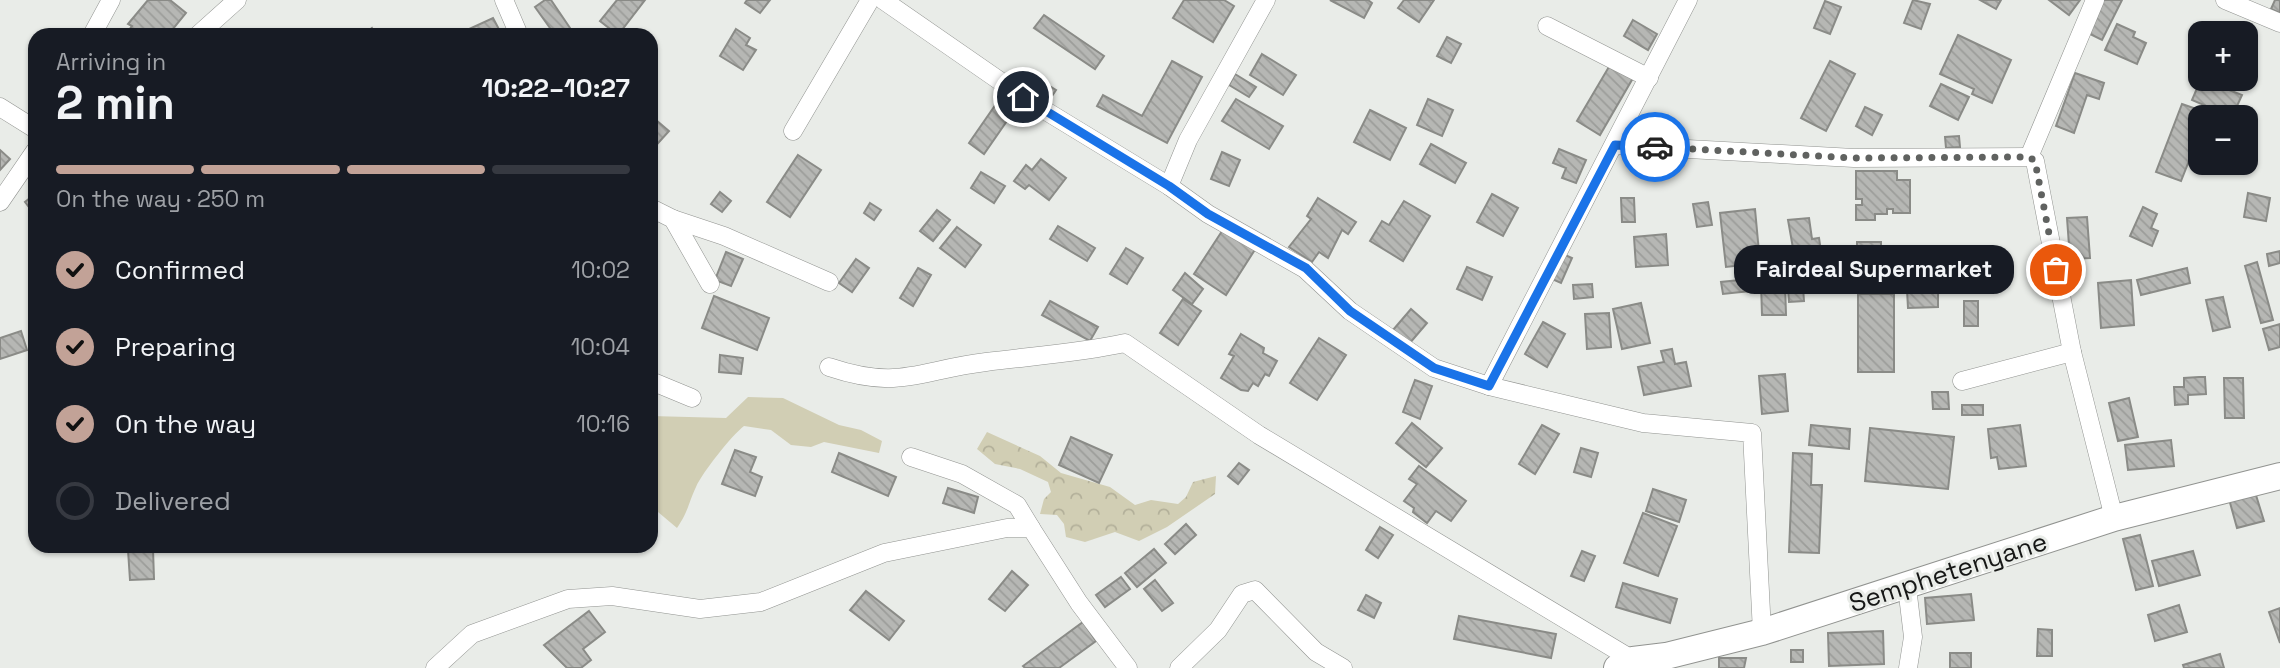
<!DOCTYPE html>
<meta charset="utf-8">
<style>
body{margin:0;font-family:"Space Grotesk",sans-serif;background:#20242c;color:#f1f3f6;height:100vh;display:flex;flex-direction:column;font-size:26px;white-space:nowrap}
*{box-sizing:border-box;margin:0}
p{font-size:23px;color:#9ea1a6}
.icon{flex:none;width:38px;height:38px;fill:none;stroke:currentColor;stroke-width:2;stroke-linecap:round;stroke-linejoin:round}
.map{position:relative;flex:1;overflow:hidden}
.side{position:absolute;left:28px;top:28px;width:630px;height:525px;display:flex;flex-direction:column;background:#171b24;border-radius:21px;box-shadow:0 2px 5px #0004}
.side>*{flex:none}
.buttons{position:absolute;left:2188px;top:21px;display:grid;gap:14px}
.buttons a{display:grid;place-items:center;width:70px;height:70px;border-radius:14px;background:#171b24;box-shadow:0 2px 5px #0004;font-size:35px}
.pin{position:absolute;display:grid;place-items:center;width:60px;height:60px;color:#fff;margin:-30px;border:4px solid #fff;border-radius:50%;box-shadow:0 2px 7px #0007}
.courier{position:absolute;display:grid;place-items:center;width:70px;height:70px;margin:-35px;border:5px solid #1a73e8;border-radius:50%;background:#fff;color:#222;box-shadow:0 2px 9px #0007}
.bubble{position:absolute;height:49px;border-radius:21px;background:#171b24;box-shadow:0 2px 5px #0004;font-size:23px;font-weight:700;line-height:49px;text-align:center}
.overview em{font-style:normal;font-weight:700}
.overview div{display:flex;flex-direction:column-reverse}
.overview{display:flex;align-items:center;justify-content:space-between;height:119px;padding:0 28px}
h1{font-size:46px;font-weight:700;line-height:52px}
.bar{display:grid;grid-template-columns:repeat(4,1fr);gap:10px 7px;align-content:center;height:84px;padding:0 28px}
.bar i{height:9px;border-radius:5px;background:#363941}
.bar .selected{background:#c2a297}
.bar p{grid-column:span 4}
ol{padding:0 28px;list-style:none}
li{display:flex;align-items:center;gap:21px;height:77px}
li p{margin-inline-start:auto}
li .icon{padding:7px;border-radius:50%;background:#c2a297;color:#111;stroke-width:4}
li:last-child{color:#9ea1a6}
li i{width:38px;height:38px;border:4px solid #363941;border-radius:50%}
.map>svg:first-child{display:block}
</style>
<div class="map">
<svg width="2280" height="668" viewBox="0 0 2280 668">
<defs>
<pattern id="forest-crowns" width="20" height="18" patternUnits="userSpaceOnUse" patternTransform="scale(1.75)"><rect width="20" height="18" fill="#d1ceb4"/><path d="M2 6a3 3 0 1 1 6 0M12 15a3 3 0 1 1 6 0" fill="none" stroke="#b3b09a"/></pattern>
<pattern id="building-back-hatch" width="6" height="6" patternUnits="userSpaceOnUse" patternTransform="scale(1.75)"><rect width="6" height="6" fill="#b6b7b4"/><path d="M-1 5l2 2M0 0l6 6M5-1l2 2" fill="none" stroke="#9c9d9a"/></pattern>
</defs>
<rect width="100%" height="100%" fill="#e9ece8"/>
<path fill="#d1ceb4" d="M748,397L783,398L839,425L861,430L882,441L879,453L824,442L811,447L791,445L771,430L744,426C732,435 702,473 696,487C688,504 689,510 677,528L658,512L651,491V416L726,418Z"/>
<path fill="url(#forest-crowns)" d="M987,432L1040,456L1061,473L1110,487L1135,505L1151,500L1178,504L1186,497L1193,482L1216,476L1215,494L1167,527L1139,541L1115,532L1085,542L1066,537L1064,524L1057,515L1040,514L1044,499L1051,492L1048,482L1020,469L995,464L977,449Z"/>
<g fill="url(#building-back-hatch)" stroke="#8a8b87" stroke-width="2">
<path d="M148,0H170L186,13L168,35H125L132,26L128,24Z"/>
<path d="M545,0H551L570,28L560,35H555L535,7Z"/>
<path d="M617,0H645L618,35L600,21Z"/>
<path d="M747,0H770L760,13L745,3Z"/>
<path d="M1184,0H1224L1234,6L1213,42L1173,18Z"/>
<path d="M1330,0H1368L1372,3L1364,18Z"/>
<path d="M1404,0H1434L1419,22L1398,8Z"/>
<path d="M1913,0L1930,4L1921,29L1904,23Z"/>
<path d="M1980,0H2001L1996,9Z"/>
<path d="M2049,0H2080L2069,15Z"/>
<path d="M2100,0H2122L2102,40L2084,31Z"/>
<path d="M2275,0H2280V13L2271,9Z"/>
<path d="M1825,1L1841,7L1830,34L1814,28Z"/>
<path d="M1044,15L1104,56L1095,69L1034,28Z"/>
<path d="M493,18L502,35H470L467,30Z"/>
<path d="M1633,20L1657,34L1648,50L1624,36Z"/>
<path d="M2117,24L2135,32L2133,37L2146,43L2137,64L2105,50Z"/>
<path d="M372,28L377,35H363Z"/>
<path d="M736,29L750,38L746,45L756,50L743,70L720,56Z"/>
<path d="M1958,35L2011,60L1992,103L1972,94L1974,89L1940,74Z"/>
<path d="M1447,37L1461,44L1451,63L1437,56Z"/>
<path d="M1262,54L1296,75L1283,95L1250,75Z"/>
<path d="M1172,61L1202,77L1167,143L1097,106L1103,95L1142,116Z"/>
<path d="M1830,61L1855,74L1826,131L1801,118Z"/>
<path d="M1610,65L1633,78L1600,135L1577,121Z"/>
<path d="M2075,73L2104,83L2099,99L2087,95L2074,133L2056,126Z"/>
<path d="M1235,74L1256,87L1249,97L1229,85Z"/>
<path d="M1032,75L1056,90L1048,102L1024,87Z"/>
<path d="M2201,79L2242,95L2232,117L2192,100Z"/>
<path d="M1941,84L1969,97L1958,120L1930,106Z"/>
<path d="M1003,94L1018,105L984,154L969,143Z"/>
<path d="M1236,99L1283,126L1269,149L1222,121Z"/>
<path d="M1428,99L1453,110L1442,136L1417,125Z"/>
<path d="M2182,104L2208,113L2206,117H2200V133L2181,181L2156,172Z"/>
<path d="M1865,107L1882,115L1872,135L1856,126Z"/>
<path d="M1370,110L1406,128L1390,160L1354,142Z"/>
<path d="M656,120L669,131L651,151V138L656,133L651,126Z"/>
<path d="M1959,136L1960,147L1946,148L1945,137Z"/>
<path d="M1431,144L1466,163L1455,183L1420,164Z"/>
<path d="M1559,149L1586,160L1576,183L1562,178L1566,168L1553,163Z"/>
<path d="M0,150L10,159L0,170Z"/>
<path d="M1222,152L1240,160L1229,186L1211,179Z"/>
<path d="M798,155L821,170L790,217L767,202Z"/>
<path d="M1041,159L1066,178L1049,200L1029,185L1025,189L1014,181L1026,165L1032,170Z"/>
<path d="M2216,163H2239L2235,172Z"/>
<path d="M1856,171H1897V180H1910V213H1893V209H1887V214H1875V220H1856V205H1862V199H1856Z"/>
<path d="M981,172L1005,186L994,203L971,188Z"/>
<path d="M720,192L731,201L722,212L711,204Z"/>
<path d="M2248,193L2270,198L2266,221L2244,217Z"/>
<path d="M35,194V215L25,202Z"/>
<path d="M1492,194L1518,208L1503,236L1477,222Z"/>
<path d="M1318,198L1356,222L1348,234L1342,230L1328,258L1319,252L1312,262L1289,247L1311,219L1307,216Z"/>
<path d="M1621,198H1634L1635,222H1622Z"/>
<path d="M1404,201L1430,216L1403,261L1370,241L1382,221L1389,225Z"/>
<path d="M1708,202L1712,225L1697,227L1693,204Z"/>
<path d="M870,203L881,210L874,220L864,213Z"/>
<path d="M2143,207L2157,214L2151,228L2158,231L2152,246L2130,236Z"/>
<path d="M1755,209L1760,263L1726,267L1720,213Z"/>
<path d="M937,210L950,220L933,241L920,231Z"/>
<path d="M2087,217L2090,258L2070,259L2067,218Z"/>
<path d="M1809,218L1812,239L1819,238L1821,251L1794,254L1788,220Z"/>
<path d="M1058,226L1095,248L1087,261L1050,239Z"/>
<path d="M957,227L981,245L965,267L940,248Z"/>
<path d="M1224,228L1256,248L1226,295L1194,274Z"/>
<path d="M1666,234L1668,265L1636,267L1634,237Z"/>
<rect x="1857" y="242" width="24" height="34"/>
<path d="M1126,248L1143,258L1127,284L1110,274Z"/>
<path d="M2280,251V263L2269,266L2267,254Z"/>
<path d="M726,252L743,259L731,286L715,280Z"/>
<path d="M1563,254L1572,258L1561,283L1552,279Z"/>
<path d="M856,259L869,268L852,292L839,283Z"/>
<path d="M1801,259L1804,301L1789,302L1786,260Z"/>
<path d="M2257,262L2273,320L2261,323L2245,266Z"/>
<path d="M1467,267L1492,277L1482,300L1457,289Z"/>
<path d="M918,268L931,275L913,306L900,298Z"/>
<path d="M2187,268L2190,283L2141,295L2137,280Z"/>
<path d="M1185,273L1203,289L1192,304L1173,290Z"/>
<path d="M1749,279L1750,291L1723,294L1721,282Z"/>
<path d="M2131,280L2134,325L2101,328L2098,283Z"/>
<path d="M1761,283H1785L1786,315H1762Z"/>
<path d="M1592,284L1593,297L1574,299L1573,285Z"/>
<path d="M1938,289V307L1908,308L1907,290Z"/>
<rect x="1858" y="294" width="36" height="78"/>
<path d="M714,296L769,318L757,350L702,328Z"/>
<path d="M2223,297L2230,327L2213,331L2206,300Z"/>
<path d="M1183,299L1201,311L1178,345L1160,333Z"/>
<path d="M1050,301L1098,327L1090,341L1042,315Z"/>
<rect x="1964" y="301" width="14" height="25"/>
<path d="M1641,303L1650,343L1622,349L1613,309Z"/>
<path d="M1411,309L1427,323L1409,344L1393,330Z"/>
<path d="M1609,313L1611,347L1587,349L1585,314Z"/>
<path d="M1543,322L1565,334L1547,367L1525,354Z"/>
<path d="M2280,324V347L2269,350L2263,329Z"/>
<path d="M21,331L27,350L0,359V338Z"/>
<path d="M1241,334L1264,348L1263,353L1277,361L1269,376L1265,374L1258,386L1253,383L1248,391L1241,390L1221,378L1234,356L1229,354Z"/>
<path d="M1319,338L1346,355L1317,400L1290,383Z"/>
<path d="M1672,349L1675,364L1686,362L1691,386L1644,395L1638,367L1664,362L1661,351Z"/>
<path d="M720,355L743,358L741,374L719,372Z"/>
<path d="M1785,374L1788,411L1762,414L1759,376Z"/>
<path d="M2199,377H2205L2206,394L2188,395V404L2175,405L2174,387H2184V378Z"/>
<path d="M2224,378H2243L2244,418H2225Z"/>
<path d="M1415,380L1432,386L1420,419L1403,412Z"/>
<path d="M1932,392H1948L1949,409H1933Z"/>
<path d="M2129,398L2138,437L2118,441L2109,403Z"/>
<rect x="1962" y="405" width="21" height="10"/>
<path d="M1412,423L1442,448L1426,467L1396,443Z"/>
<path d="M1542,425L1559,434L1535,474L1519,464Z"/>
<path d="M1811,425L1850,429L1849,449L1809,445Z"/>
<path d="M2020,425L2026,466L1999,469L1997,457L1991,458L1988,429Z"/>
<path d="M1870,428L1954,437L1948,489L1865,481Z"/>
<path d="M1071,437L1112,455L1099,483L1059,465Z"/>
<path d="M2171,440L2174,466L2128,470L2125,445Z"/>
<path d="M1581,448L1598,453L1591,477L1574,472Z"/>
<path d="M735,450L756,457L750,472L762,477L755,496L722,484Z"/>
<path d="M839,453L896,477L888,496L832,472Z"/>
<path d="M1793,453L1812,454L1811,485H1822L1819,553L1789,552Z"/>
<path d="M1239,463L1249,470L1238,484L1228,476Z"/>
<path d="M1419,466L1466,501L1451,521L1436,511L1427,523L1413,512L1414,508L1404,501L1417,484L1409,479Z"/>
<path d="M948,488L978,497L974,513L943,503Z"/>
<path d="M1653,489L1686,500L1679,522L1646,511Z"/>
<path d="M2255,492L2264,521L2237,528L2229,499Z"/>
<path d="M1643,513L1677,526L1658,576L1624,563Z"/>
<path d="M1186,524L1196,535L1175,554L1165,544Z"/>
<path d="M1380,527L1393,535L1378,558L1366,550Z"/>
<path d="M2140,535L2153,586L2136,590L2123,539Z"/>
<path d="M153,549L154,579L130,580L128,550Z"/>
<path d="M1154,549L1166,563L1137,587L1125,573Z"/>
<path d="M1582,551L1595,556L1584,581L1571,576Z"/>
<path d="M2193,551L2200,575L2159,586L2152,561Z"/>
<path d="M1012,571L1028,585L1005,611L989,599Z"/>
<path d="M1121,577L1130,589L1105,607L1096,595Z"/>
<path d="M1155,580L1173,603L1162,611L1144,589Z"/>
<path d="M1623,583L1677,599L1670,623L1616,607Z"/>
<path d="M866,591L904,621L889,640L850,610Z"/>
<path d="M1971,594L1974,620L1927,624L1925,598Z"/>
<path d="M1366,595L1381,603L1374,618L1358,610Z"/>
<path d="M2179,605L2187,632L2155,641L2148,615Z"/>
<path d="M2280,608V643L2269,612Z"/>
<path d="M589,611L605,632L583,649L591,660L581,668H567L544,645Z"/>
<path d="M1459,616L1556,634L1551,658L1454,639Z"/>
<path d="M1083,622L1096,641L1059,668H1025L1023,666Z"/>
<path d="M2038,629L2052,630V656H2037Z"/>
<path d="M1883,631L1884,664L1829,666L1828,633Z"/>
<rect x="1791" y="650" width="12" height="12"/>
<rect x="1950" y="653" width="21" height="15"/>
<path d="M2220,654L2224,668H2184L2183,665Z"/>
<path d="M1719,658H1746L1744,668H1719Z"/>
</g>
<g fill="none" stroke-linecap="round" stroke-linejoin="round">
<defs>
<g id="street">
<path d="M504,0L519,35"/>
<path d="M883,0L1023,97L1169,186"/>
<path d="M1266,0L1188,140L1169,186L1208,214L1305,269L1350,311L1434,368L1489,386L1643,423L1752,433L1762,632"/>
<path d="M2225,0L2280,23"/>
<path d="M1547,26L1649,78"/>
<path d="M92,35L111,0"/>
<path d="M198,35L237,0"/>
<path d="M0,107L35,129"/>
<path d="M793,131L870,0"/>
<path d="M1614,145L1854,158L2029,157L2035,161L2072,352L2114,518"/>
<path d="M2029,157L2095,0"/>
<path d="M0,202L35,151"/>
<path d="M651,208L673,219L710,284"/>
<path d="M673,219L724,236L829,282"/>
<path d="M829,367C900,391 919,370 986,362C1033,356 1079,353 1125,343L1259,435L1633,660"/>
<path d="M651,381L692,398"/>
<path d="M1962,381L2072,352"/>
<path d="M1489,386L1688,0"/>
<path d="M911,457L962,474L1017,505L1031,528"/>
<path d="M1907,587L1913,637L1908,668"/>
<path d="M435,668L472,634L568,599L612,596L700,609L761,602L884,553L1007,528H1031L1079,603L1128,668"/>
<path d="M1179,668L1218,630L1242,594L1255,590L1316,652L1343,668"/>
</g>
<path id="secondary" d="M1617,668L1633,660L1666,656L1762,632L2114,518L2280,476"/>
</defs>
<use href="#street" stroke="#919390" stroke-width="19"/>
<use href="#secondary" stroke="#919390" stroke-width="28"/>
<use href="#street" stroke="#fff" stroke-width="18"/>
<use href="#secondary" stroke="#fff" stroke-width="26"/>
</g>
<g fill="none" stroke-linecap="round" stroke-linejoin="round">
<path stroke="#606260" stroke-width="7" stroke-dasharray="0 12.6" d="M1655,147L1854,158L2029,157L2035,161L2056,270"/>
<path stroke="#1a73e8" stroke-width="9" d="M1023,97L1169,186L1208,214L1306,268L1350,311L1434,368L1489,386L1615,145L1655,147"/>
</g>
<g text-anchor="middle" dominant-baseline="central" stroke-width="6" stroke-linejoin="round" paint-order="stroke">
<g font-size="26" fill="#161716" stroke="#e9ece8">
<text transform="translate(1948 572) rotate(-18)">Semphetenyane</text>
</g>
</g>
</svg>
<div class="buttons">
<a>+</a>
<a>−</a>
</div>
<div class="pin" style="left:2056px;top:270px;background:#ea580c"><svg class="icon" aria-label="bag" viewBox="0 0 24 24"><path d="M5 8h14l-1 12H6zM9 8a3 3 0 0 1 6 0"/></svg></div>
<div class="pin" style="left:1023px;top:97px;background:#1f2937"><svg class="icon" aria-label="home" viewBox="0 0 24 24"><path d="M3 11l9-7 9 7M6 9v11h12V9"/></svg></div>
<div class="courier" style="left:1655px;top:147px"><svg class="icon" aria-label="car" viewBox="0 0 24 24"><path d="M5 17H2v-5l4-1 3-4h7l3 4 3 1v5h-3M9 17h6M6 11h13"/><circle cx="7" cy="17" r="2"/><circle cx="17" cy="17" r="2"/></svg></div>
<div class="bubble" style="left:1734px;top:245px;width:280px">Fairdeal Supermarket</div>
<section class="side">
<div class="overview"><div><h1>2 min</h1><p>Arriving in</p></div><em>10:22–10:27</em></div>
<div class="bar"><i class="selected"></i><i class="selected"></i><i class="selected"></i><i></i><p>On the way · 250 m</p></div>
<ol>
<li><svg class="icon" aria-label="check" viewBox="0 0 24 24"><path d="M5 12l5 5 9-10"/></svg>Confirmed<p>10:02</p></li>
<li><svg class="icon" aria-label="check" viewBox="0 0 24 24"><path d="M5 12l5 5 9-10"/></svg>Preparing<p>10:04</p></li>
<li><svg class="icon" aria-label="check" viewBox="0 0 24 24"><path d="M5 12l5 5 9-10"/></svg>On the way<p>10:16</p></li>
<li><i></i>Delivered</li>
</ol>
</section>
</div>
